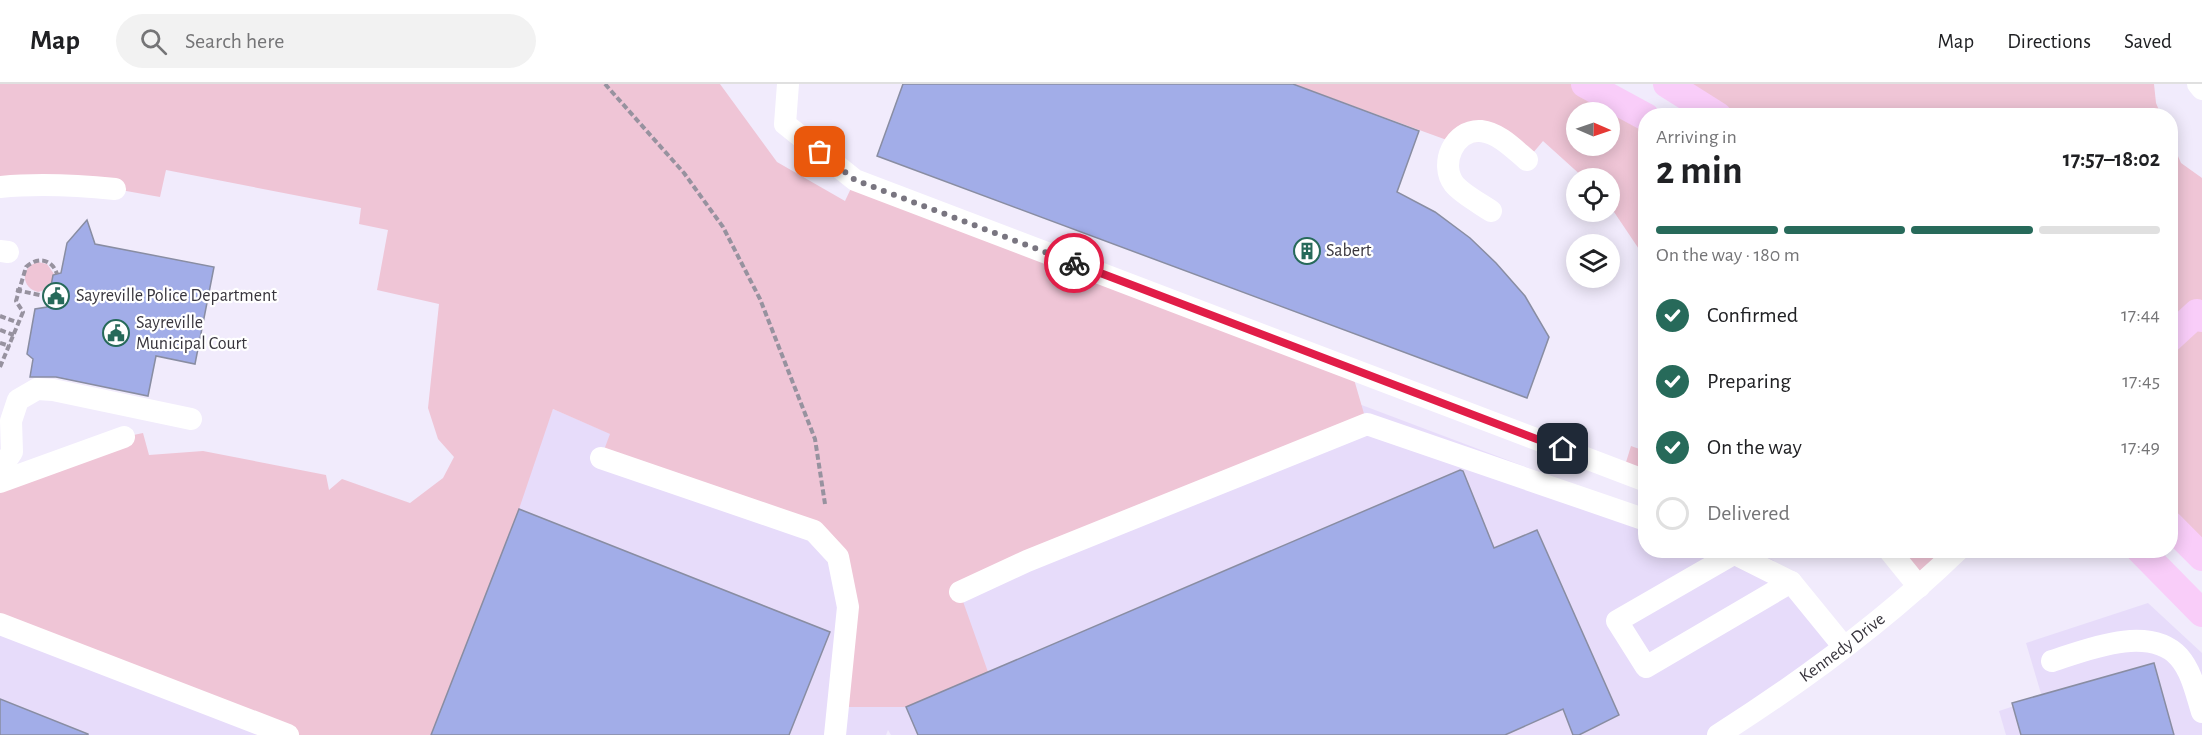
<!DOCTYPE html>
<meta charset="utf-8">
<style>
body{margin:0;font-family:"Alegreya Sans",sans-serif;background:#f2f2f2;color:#202124;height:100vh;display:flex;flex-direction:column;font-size:22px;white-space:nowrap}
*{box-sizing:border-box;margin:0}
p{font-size:20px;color:#757577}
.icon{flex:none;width:33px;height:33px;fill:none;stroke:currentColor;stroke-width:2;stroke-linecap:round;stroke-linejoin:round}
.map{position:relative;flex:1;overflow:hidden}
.side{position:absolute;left:1638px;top:24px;width:540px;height:450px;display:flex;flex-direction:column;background:#fff;border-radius:24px;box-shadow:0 3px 15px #0003}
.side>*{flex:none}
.needle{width:39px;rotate:92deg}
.fabs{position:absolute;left:1566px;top:18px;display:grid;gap:12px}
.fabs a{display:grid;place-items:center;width:54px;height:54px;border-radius:50%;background:#fff;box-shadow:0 3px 15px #0003;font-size:30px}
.pin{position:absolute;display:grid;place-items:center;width:51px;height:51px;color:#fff;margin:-26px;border-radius:12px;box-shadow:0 3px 9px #0006}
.courier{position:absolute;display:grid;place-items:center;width:60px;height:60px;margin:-30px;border:4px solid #e11d48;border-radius:50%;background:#fff;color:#222;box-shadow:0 2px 8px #0007}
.summary em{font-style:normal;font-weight:700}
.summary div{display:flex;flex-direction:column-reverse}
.summary{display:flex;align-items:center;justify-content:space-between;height:102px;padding:0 18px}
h1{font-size:39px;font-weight:700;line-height:45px}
.bar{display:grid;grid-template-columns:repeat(4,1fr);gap:9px 6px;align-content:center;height:72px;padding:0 18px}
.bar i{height:8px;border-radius:4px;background:#e0e0e0}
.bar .selected{background:#276a5a}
.bar p{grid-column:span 4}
ol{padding:0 18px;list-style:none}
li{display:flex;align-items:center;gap:18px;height:66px}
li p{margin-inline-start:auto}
li .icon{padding:6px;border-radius:50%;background:#276a5a;color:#fff;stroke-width:4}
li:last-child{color:#757577}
li i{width:33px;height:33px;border:3px solid #e0e0e0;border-radius:50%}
header{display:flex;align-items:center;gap:36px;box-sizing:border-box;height:84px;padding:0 30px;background:#fff;border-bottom:2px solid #e0e0e0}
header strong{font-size:28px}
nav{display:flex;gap:33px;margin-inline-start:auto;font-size:21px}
.search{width:420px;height:54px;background:#f2f2f2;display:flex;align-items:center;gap:15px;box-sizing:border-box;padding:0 21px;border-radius:33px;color:#757577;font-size:22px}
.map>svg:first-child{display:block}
</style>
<header>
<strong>Map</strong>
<div class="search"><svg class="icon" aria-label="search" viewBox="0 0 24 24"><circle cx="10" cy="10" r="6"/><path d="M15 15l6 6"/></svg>Search here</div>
<nav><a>Map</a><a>Directions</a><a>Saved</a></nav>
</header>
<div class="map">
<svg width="2202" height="651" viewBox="0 0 2202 651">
<rect width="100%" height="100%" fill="#f1ebfc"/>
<g fill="#e7dcfa">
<path d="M1359,320L1645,428L1646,466L1748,467L1773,476L1844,563L1718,651H891L888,646L886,651H430L553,325L611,350Z"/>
<path d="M2148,519L2202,569V651H2006L1999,627L2042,613L2026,559Z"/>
<path d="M0,521L294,651H0Z"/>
</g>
<g fill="#efc5d6" fill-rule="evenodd">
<path d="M0,0H720L777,78L845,117L855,96L1351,285L1367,340L960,509L988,588L906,623H839L848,523L814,447L601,374L610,350L553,325L519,425L431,651H288L0,540V398L124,353L143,349L149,371L203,367L326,391L329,406L342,395L410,419L443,394L454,373L438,355L428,324L439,220L377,206L388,146L359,140L361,124L166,86L160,113L115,105L0,103Z"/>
<path d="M1293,0H1585L1645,33V174L1610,122V94H1584L1543,57L1527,76L1504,57L1455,59ZM1576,28H1610V62H1576Z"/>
<path d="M1667,0H2154L2156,19L2161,31H1718Z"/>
<path d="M2170,54L2181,79L2202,94V473L2171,441Z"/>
<path d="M38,178L47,180L54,190L49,205L38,208C21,204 20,183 38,178Z"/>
<path d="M1631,362L1645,367V397L1623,388Z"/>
<path d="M1889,467H1958L1919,503Z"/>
</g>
<g fill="#a2ade8" stroke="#898da2" stroke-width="1.5">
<path d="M903,0H1293L1419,47L1397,108L1435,128L1470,154L1496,179L1525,212L1549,253L1527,314L877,72Z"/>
<path d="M87,136L95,160L214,183L195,280L156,272L148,312L56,293H30L33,275L27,270L35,225L47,223L53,191L61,189L67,159Z"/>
<path d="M1460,386L1463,387L1494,464L1537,446L1619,631L1579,651H1573L1563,625L1505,651H918L906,623Z"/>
<path d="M519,425L830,548L789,651H431Z"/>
<path d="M2154,579L2174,651H2021L2012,619Z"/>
<path d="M0,615L88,650V651H0Z"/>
</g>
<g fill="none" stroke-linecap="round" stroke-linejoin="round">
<g stroke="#97929f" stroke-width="4" stroke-dasharray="6 3" stroke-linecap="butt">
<path d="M605,0L684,89L723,143L760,215L815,355L825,420"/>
<path d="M16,206L44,212L50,210"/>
<path d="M0,232L19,239"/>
<path d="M0,246L14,251"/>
<path d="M0,259L10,262"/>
<path d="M0,283L23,228L16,217L26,183C38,172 52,175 57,190"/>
</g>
<g stroke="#fff" stroke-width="22">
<path d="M788,0L785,40L855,96L1646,397"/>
<path d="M2198,0L2202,5"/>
<path d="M0,103C39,99 76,101 115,105"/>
<path d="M1491,127C1481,120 1462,110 1454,100C1439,80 1454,45 1481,47C1499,49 1514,65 1527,76"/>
<path d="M0,167L8,168"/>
<path d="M601,374L814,447L838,473L848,523L835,651"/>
<path d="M0,386L12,368L11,337L18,316L37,305L53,306L191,335"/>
<path d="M0,398L124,353"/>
<path d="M1727,466L1791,498L1844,563"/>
<path d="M1889,466L1919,503"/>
<path d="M1735,469L1617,537L1646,583L1791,498"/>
<path d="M960,508L1027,477L1367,340L1646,436"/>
<path d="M0,540L288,651"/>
<path d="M2052,577C2086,566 2149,540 2179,573C2192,588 2196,609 2202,628"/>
<path id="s1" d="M1718,651C1803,597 1886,536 1958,466"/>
</g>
<g stroke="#f9cdf9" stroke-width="28">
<path d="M1585,0L1646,33"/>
<path d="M1667,0L1718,32"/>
<path d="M2170,254L2197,229L2202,234"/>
<path d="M2170,441L2202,473"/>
<path d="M2140,466L2202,529"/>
</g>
</g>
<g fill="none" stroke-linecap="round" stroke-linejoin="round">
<path stroke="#797580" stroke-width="6" stroke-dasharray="0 10.8" d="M820,68L855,96L1074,179"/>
<path stroke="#e11d48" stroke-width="8" d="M1074,179L1563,365"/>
</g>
<defs>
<symbol id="building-ring" viewBox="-11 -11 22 22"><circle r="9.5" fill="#fff" stroke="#276a5a" stroke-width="1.5"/><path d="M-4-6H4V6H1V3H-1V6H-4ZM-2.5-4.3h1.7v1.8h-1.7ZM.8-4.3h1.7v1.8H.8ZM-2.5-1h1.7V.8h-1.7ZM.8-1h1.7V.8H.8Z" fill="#276a5a"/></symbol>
<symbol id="civic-ring" viewBox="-11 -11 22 22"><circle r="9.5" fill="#fff" stroke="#276a5a" stroke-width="1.5"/><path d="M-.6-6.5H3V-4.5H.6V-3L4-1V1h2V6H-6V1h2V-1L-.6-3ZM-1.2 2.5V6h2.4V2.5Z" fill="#276a5a"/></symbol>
</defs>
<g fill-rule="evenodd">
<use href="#building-ring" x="1292" y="152" width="30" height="30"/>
<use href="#civic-ring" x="41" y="197" width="30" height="30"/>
<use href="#civic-ring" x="101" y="234" width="30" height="30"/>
</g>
<g text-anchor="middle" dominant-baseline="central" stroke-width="4.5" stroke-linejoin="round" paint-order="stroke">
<g font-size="18" fill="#38353d" stroke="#fff" text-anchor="start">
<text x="1326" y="167">Sabert</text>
<text x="76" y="212">Sayreville Police Department</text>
<text x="136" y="239">Sayreville<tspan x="136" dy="21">Municipal Court</tspan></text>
</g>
<g font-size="18" fill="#38353d" stroke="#fff">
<text stroke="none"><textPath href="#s1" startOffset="152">Kennedy Drive</textPath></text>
</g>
</g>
</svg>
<div class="fabs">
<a><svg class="needle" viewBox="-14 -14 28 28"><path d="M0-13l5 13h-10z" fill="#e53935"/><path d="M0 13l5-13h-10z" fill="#757577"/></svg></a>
<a><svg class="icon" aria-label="locate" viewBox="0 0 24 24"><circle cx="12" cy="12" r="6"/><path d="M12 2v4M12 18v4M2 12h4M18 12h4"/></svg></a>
<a><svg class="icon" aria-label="layers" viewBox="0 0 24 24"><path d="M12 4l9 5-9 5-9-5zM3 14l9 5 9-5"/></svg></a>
</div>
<div class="pin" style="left:820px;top:68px;background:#ea580c"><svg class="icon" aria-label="bag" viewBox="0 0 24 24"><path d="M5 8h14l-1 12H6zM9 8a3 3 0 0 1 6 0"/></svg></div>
<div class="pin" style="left:1563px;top:365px;background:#1f2937"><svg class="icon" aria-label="home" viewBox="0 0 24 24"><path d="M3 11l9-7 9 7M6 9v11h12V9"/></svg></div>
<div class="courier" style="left:1074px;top:179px"><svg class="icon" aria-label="bike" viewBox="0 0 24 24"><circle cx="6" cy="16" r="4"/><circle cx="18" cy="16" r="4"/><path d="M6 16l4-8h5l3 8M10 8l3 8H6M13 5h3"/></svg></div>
<section class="side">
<div class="summary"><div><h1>2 min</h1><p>Arriving in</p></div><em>17:57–18:02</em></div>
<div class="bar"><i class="selected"></i><i class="selected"></i><i class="selected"></i><i></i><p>On the way · 180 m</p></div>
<ol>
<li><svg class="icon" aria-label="check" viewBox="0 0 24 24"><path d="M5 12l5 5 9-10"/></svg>Confirmed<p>17:44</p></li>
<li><svg class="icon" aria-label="check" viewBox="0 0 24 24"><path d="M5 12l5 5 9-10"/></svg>Preparing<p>17:45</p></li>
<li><svg class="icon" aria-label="check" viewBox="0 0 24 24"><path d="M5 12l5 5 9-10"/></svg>On the way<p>17:49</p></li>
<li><i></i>Delivered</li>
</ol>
</section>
</div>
